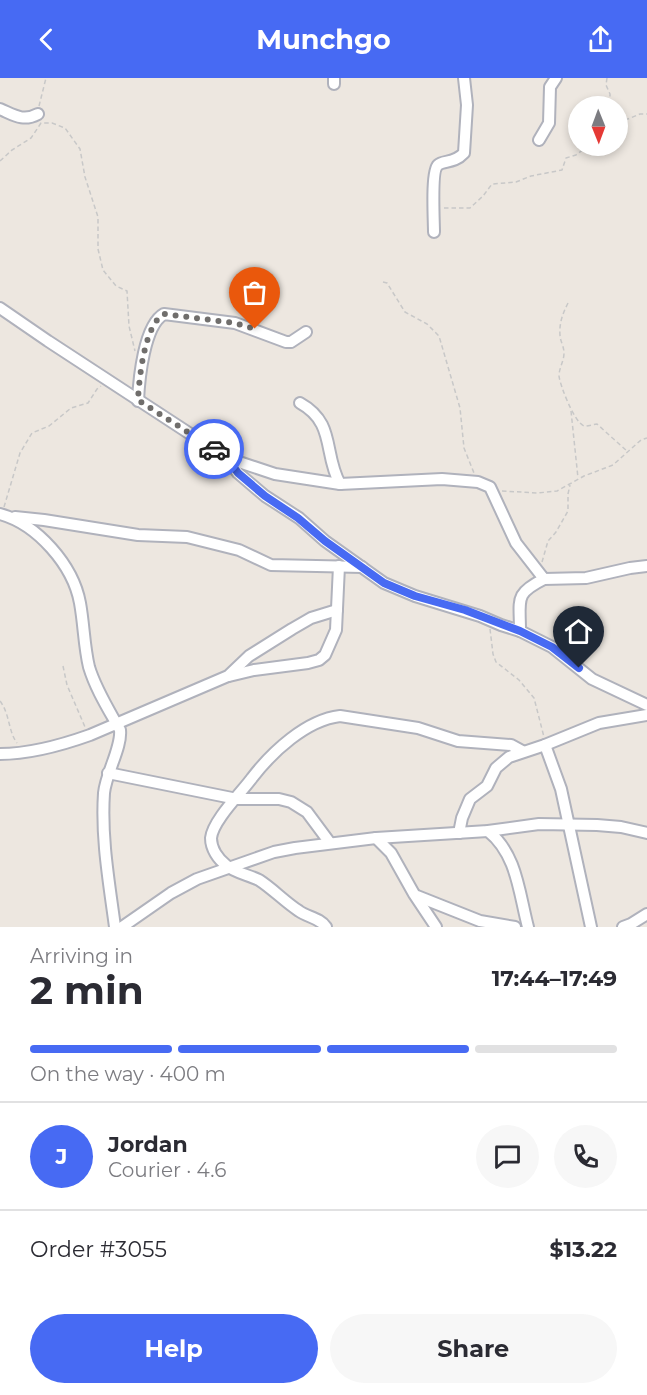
<!DOCTYPE html>
<meta charset="utf-8">
<style>
body{margin:0;font-family:Montserrat,sans-serif;background:#f7f7f7;color:#2b2b33;height:100vh;display:flex;flex-direction:column;font-size:22px;white-space:nowrap}
*{box-sizing:border-box;margin:0}
p{font-size:20px;color:#7c7c81}
.icon{flex:none;width:33px;height:33px;fill:none;stroke:currentColor;stroke-width:2;stroke-linecap:round;stroke-linejoin:round}
.map{position:relative;height:849px;overflow:hidden}
.details{display:flex;flex-direction:column;background:#fff;flex:1}
.details>*{flex:none}
.needle{width:39px;rotate:179deg}
.tools{position:absolute;left:568px;top:18px;display:grid;gap:12px}
.tools a{display:grid;place-items:center;width:60px;height:60px;border-radius:50%;background:#fff;box-shadow:0 3px 9px #0003;font-size:30px}
.pin{position:absolute;display:grid;place-items:center;width:51px;height:51px;color:#fff;margin:-62px -26px;border-radius:50% 50% 50% 0;rotate:-45deg;box-shadow:0 0 6px #0007}
.pin .icon{rotate:45deg}
.courier{position:absolute;display:grid;place-items:center;width:60px;height:60px;margin:-30px;border:4px solid #476af3;border-radius:50%;background:#fff;color:#222;box-shadow:0 2px 8px #0007}
.head em{font-style:normal;font-weight:700}
.head div{display:flex;flex-direction:column-reverse}
.head{display:flex;align-items:center;justify-content:space-between;height:102px;padding:0 30px}
h1{font-size:39px;font-weight:700;line-height:45px}
.bar{display:grid;grid-template-columns:repeat(4,1fr);gap:9px 6px;align-content:center;height:72px;padding:0 30px}
.bar i{height:8px;border-radius:4px;background:#e1e1e2}
.bar .on{background:#476af3}
.bar p{grid-column:span 4}
.line{display:flex;align-items:center;gap:15px;padding:0 30px;border-top:2px solid #e1e1e2}
.line div{flex:1}
.round{display:grid;place-items:center;flex:none;width:63px;height:63px;border-radius:32px;background:#f7f7f7}
.button{display:flex;gap:12px;margin-top:auto;padding:12px 30px}
.button a{flex:1;height:69px;border-radius:36px;background:#476af3;color:#fff;font-size:24px;font-weight:700;line-height:69px;text-align:center}
.button a+a{background:#f7f7f7;color:#2b2b33}
header{display:flex;justify-content:space-between;align-items:center;height:78px;padding:0 30px;background:#476af3;color:#fff;font-size:27px;font-weight:700}
.map>svg:first-child{display:block}
</style>
<header><svg class="icon" aria-label="back" viewBox="0 0 24 24"><path d="M15 5l-7 7 7 7"/></svg>Munchgo<svg class="icon" aria-label="share" viewBox="0 0 24 24"><path d="M12 15V3M7 8l5-5 5 5M5 13v7h14v-7"/></svg></header>
<div class="map">
<svg width="647" height="849" viewBox="0 0 647 849">
<rect width="100%" height="100%" fill="#ede7e0"/>
<g fill="none" stroke-linecap="round" stroke-linejoin="round">
<defs>
<g id="minor">
<path d="M334,0V6"/>
<path d="M0,31C14,37 23,44 38,36"/>
<path d="M539,62L549,45L550,9L556,0"/>
<path d="M434,154C434,143 431,93 438,87C443,82 454,86 464,75L467,27L464,0"/>
<path d="M0,230L48,263L227,380L275,396L340,406L442,401L478,404L490,409L516,465L544,501L586,500L630,490L647,488"/>
<path d="M138,323C139,301 144,247 164,236L235,245L286,264H291L306,254"/>
<path d="M300,325C336,345 323,375 340,406"/>
<path d="M227,380L238,395L265,418L299,440L325,463L384,505L415,518L480,538L501,547L520,553L552,569L592,601L647,627"/>
<path d="M0,436C37,446 73,487 80,525C84,547 84,568 89,589C96,612 109,632 120,652C122,669 106,695 104,715C101,760 109,804 115,849"/>
<path d="M15,439L44,442L138,457L187,459L239,472L271,487L362,489"/>
<path d="M520,553C520,521 514,516 544,501"/>
<path d="M229,598L254,592L308,585L319,582L325,577L336,552L339,488"/>
<path d="M545,667L561,711L591,849"/>
<path d="M0,676C30,676 62,667 90,657L228,598L249,578L292,551L311,540L337,532"/>
<path d="M108,695L237,721H279L291,724L307,734L330,765"/>
<path d="M488,753C517,776 519,815 528,849"/>
<path d="M459,755L462,740L470,721L487,708L496,690L509,679L545,667L599,645L647,637"/>
<path d="M376,760L391,775L414,816L436,849"/>
<path d="M417,818L480,843L515,849"/>
<path d="M122,849L171,815L197,801L274,774L295,770L376,760L488,753L539,746L597,747L621,749L647,755"/>
<path d="M326,849C320,840 307,839 299,833C285,824 273,811 259,802C249,797 233,794 226,787C218,781 211,771 211,760C213,742 242,714 252,700C272,674 306,642 340,638L418,650L458,663L511,667L522,673"/>
<path d="M623,849L631,846L647,836"/>
</g>
</defs>
<use href="#minor" stroke="#b0b2bc" stroke-width="14"/>
<g stroke="#c8c8c8" stroke-width="1.5" stroke-dasharray="4.5 3" stroke-linecap="butt">
<path d="M607,0L606,7L610,16V28"/>
<path d="M39,28L46,0"/>
<path d="M618,45L640,36H647"/>
<path d="M0,83L12,72L31,60L41,45H52L65,50L80,71L85,99L98,139V171L103,192L116,208L127,213L129,248L135,273"/>
<path d="M444,130H470L483,118L492,106L516,104L531,98L562,92L566,80L576,77L588,68"/>
<path d="M383,204L387,205L405,234L427,246L439,258L460,330L464,370L474,395"/>
<path d="M568,225C563,235 559,245 560,257C560,263 564,268 564,275C564,283 559,290 559,298C560,307 574,344 584,348C586,349 594,346 597,346L628,374"/>
<path d="M571,333L578,400"/>
<path d="M502,413L538,415L557,413L584,398L613,387L641,362L647,360"/>
<path d="M4,429L20,375L32,355L49,348L71,330L88,325L97,311L101,308"/>
<path d="M542,484L548,463L556,454L568,433V416L570,407"/>
<path d="M490,551L493,576L496,584L519,602L534,620L544,659"/>
<path d="M63,588L67,607L85,649"/>
<path d="M0,623C10,636 8,653 17,665"/>
</g>
<use href="#minor" stroke="#fff" stroke-width="10"/>
</g>
<g fill="none" stroke-linecap="round" stroke-linejoin="round">
<path stroke="#706e6c" stroke-width="6" stroke-dasharray="0 10.8" d="M214,371L138,322C139,302 144,247 164,236L235,245L255,251"/>
<path stroke="#476af3" stroke-width="8" d="M214,371L227,380L238,395L265,418L298,440L325,463L384,505L415,518L465,532L520,553L552,569L579,590"/>
</g>
</svg>
<div class="tools">
<a><svg class="needle" viewBox="-14 -14 28 28"><path d="M0-13l5 13h-10z" fill="#e53935"/><path d="M0 13l5-13h-10z" fill="#7c7c81"/></svg></a>
</div>
<div class="pin" style="left:255px;top:251px;background:#ea580c"><svg class="icon" aria-label="bag" viewBox="0 0 24 24"><path d="M5 8h14l-1 12H6zM9 8a3 3 0 0 1 6 0"/></svg></div>
<div class="pin" style="left:579px;top:590px;background:#1f2937"><svg class="icon" aria-label="home" viewBox="0 0 24 24"><path d="M3 11l9-7 9 7M6 9v11h12V9"/></svg></div>
<div class="courier" style="left:214px;top:371px"><svg class="icon" aria-label="car" viewBox="0 0 24 24"><path d="M5 17H2v-5l4-1 3-4h7l3 4 3 1v5h-3M9 17h6M6 11h13"/><circle cx="7" cy="17" r="2"/><circle cx="17" cy="17" r="2"/></svg></div>
</div>
<section class="details">
<div class="head"><div><h1>2 min</h1><p>Arriving in</p></div><em>17:44–17:49</em></div>
<div class="bar"><i class="on"></i><i class="on"></i><i class="on"></i><i></i><p>On the way · 400 m</p></div>
<div class="line" style="height:108px"><b class="round" style="background:#476af3;color:#fff">J</b><div><b>Jordan</b><p>Courier · 4.6</p></div><a class="round"><svg class="icon" aria-label="chat" viewBox="0 0 24 24"><path d="M4 5h16v11H9l-5 4z"/></svg></a><a class="round"><svg class="icon" aria-label="phone" viewBox="0 0 24 24"><path d="M5 4h4l2 5-3 2q2 4 5 5l2-3 5 2v4C11 20 4 13 5 4z"/></svg></a></div>
<div class="line" style="height:78px"><div>Order #3055</div><b>$13.22</b></div>
<div class="button"><a>Help</a><a>Share</a></div>
</section>
